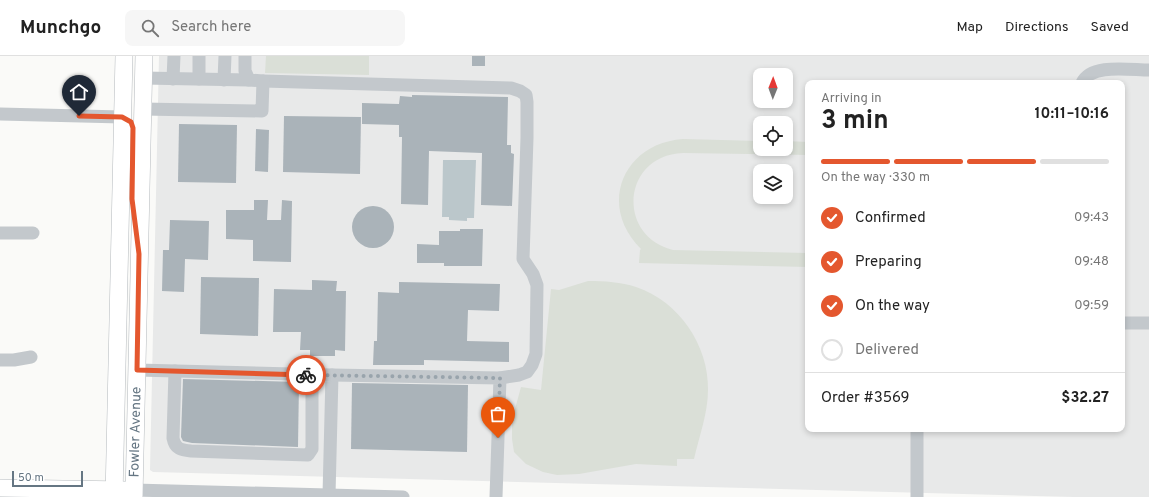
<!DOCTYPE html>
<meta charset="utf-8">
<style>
body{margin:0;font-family:Overpass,sans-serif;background:#f6f6f6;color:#222;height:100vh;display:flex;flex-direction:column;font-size:15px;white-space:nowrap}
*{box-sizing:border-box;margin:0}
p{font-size:13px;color:#767676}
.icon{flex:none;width:22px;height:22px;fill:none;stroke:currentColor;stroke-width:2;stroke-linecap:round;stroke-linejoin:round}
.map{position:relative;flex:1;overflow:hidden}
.details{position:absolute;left:805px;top:24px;width:320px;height:352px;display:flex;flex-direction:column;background:#fff;border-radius:8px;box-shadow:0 2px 6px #0003}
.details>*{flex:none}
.needle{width:26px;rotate:1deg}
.tools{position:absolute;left:753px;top:12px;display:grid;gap:8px}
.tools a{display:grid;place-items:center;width:40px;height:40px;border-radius:8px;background:#fff;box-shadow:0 2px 6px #0003;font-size:20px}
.scale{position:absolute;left:12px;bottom:10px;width:71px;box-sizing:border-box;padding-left:4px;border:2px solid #657683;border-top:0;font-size:11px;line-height:14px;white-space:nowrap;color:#657683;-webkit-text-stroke:3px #fff;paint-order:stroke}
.pin{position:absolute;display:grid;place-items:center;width:34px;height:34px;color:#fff;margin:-41px -17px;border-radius:50% 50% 50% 0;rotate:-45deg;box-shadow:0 0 4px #0007}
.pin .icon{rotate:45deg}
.courier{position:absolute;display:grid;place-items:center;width:40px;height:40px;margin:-20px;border:3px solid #e4572e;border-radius:50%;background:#fff;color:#222;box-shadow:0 1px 5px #0007}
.head em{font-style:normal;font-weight:700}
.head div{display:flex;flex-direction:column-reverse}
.head{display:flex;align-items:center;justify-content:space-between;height:68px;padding:0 16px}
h1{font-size:26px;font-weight:700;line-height:30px}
.bar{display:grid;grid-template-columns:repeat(4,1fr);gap:6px 4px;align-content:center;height:48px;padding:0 16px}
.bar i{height:5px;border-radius:3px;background:#e0e0e0}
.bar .on{background:#e4572e}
.bar p{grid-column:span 4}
.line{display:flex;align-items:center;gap:10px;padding:0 16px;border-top:1px solid #e0e0e0}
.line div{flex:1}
ol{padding:0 16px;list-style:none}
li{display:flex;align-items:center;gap:12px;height:44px}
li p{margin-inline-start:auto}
li .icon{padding:4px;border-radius:50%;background:#e4572e;color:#fff;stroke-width:4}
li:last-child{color:#767676}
li i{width:22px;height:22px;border:2px solid #e0e0e0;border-radius:50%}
header{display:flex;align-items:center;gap:24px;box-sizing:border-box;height:56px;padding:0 20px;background:#fff;border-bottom:1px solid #e0e0e0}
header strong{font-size:19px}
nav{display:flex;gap:22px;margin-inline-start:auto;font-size:14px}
.search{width:280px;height:36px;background:#f6f6f6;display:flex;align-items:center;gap:10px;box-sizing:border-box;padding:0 14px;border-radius:8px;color:#767676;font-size:15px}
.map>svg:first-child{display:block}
</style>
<header>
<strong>Munchgo</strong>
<div class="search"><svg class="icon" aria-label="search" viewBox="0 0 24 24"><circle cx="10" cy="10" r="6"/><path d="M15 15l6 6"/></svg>Search here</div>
<nav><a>Map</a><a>Directions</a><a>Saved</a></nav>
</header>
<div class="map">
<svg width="1149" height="441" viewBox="0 0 1149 441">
<rect width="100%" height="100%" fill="#fafaf8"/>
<path fill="#e8e9e9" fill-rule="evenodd" d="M159,0H1149V441H1074L153,416L150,414ZM760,19H786V45H760ZM808,27H1122V373H808ZM760,67H786V93H760ZM760,115H786V141H760Z"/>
<g fill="#dadfd7">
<path d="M266,0H369V19L265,17Z"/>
<path d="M683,83L760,85V93H786V85L808,86V99L683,97C623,99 615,179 673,194L808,197V211L639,207L640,194L641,193C597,150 623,87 683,83Z"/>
<path d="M588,225C605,225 621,226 636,231C679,245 709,290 708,334C708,357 699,381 694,403H677V410L636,408L579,418L557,419L543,416L526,408L514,396L512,383V364L521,331L541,334L551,233L559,234Z"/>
</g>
<path fill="#bbc7cb" d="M443,104H476L474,162H467V165L449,164V161H442Z"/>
<g fill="#aab3b9">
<rect x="472" y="0" width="13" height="10"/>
<path d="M412,39L508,41L507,89H511V97L514,98L512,150L481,149L482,97L429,95L428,149L401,148L402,81H399V69L362,68V47L399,48L400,40L412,41Z"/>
<path d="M284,60L361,61L360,118L283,116Z"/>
<path d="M179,68L237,69L236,127L178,126Z"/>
<path d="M256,73L269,74L268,116L255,115Z"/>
<path d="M254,144H268L267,164H281L282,144L292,145L291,206L253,205V184L226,183V154H254Z"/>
<circle cx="373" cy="171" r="21"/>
<path d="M170,164L209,165L208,204L185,203L184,236L162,235L163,194H169Z"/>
<path d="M460,173H483L482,210H444V207H417V188L439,189V175H460Z"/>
<path d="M201,221L259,222L258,280L200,278Z"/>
<path d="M312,224L337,225L336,235H346L345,295L335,294V300H310V294H300L301,276H273L274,233L312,234Z"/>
<path d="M399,226L500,228L499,255L468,254L467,285L509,286V306L424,304V309H373L374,285H377L378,236L399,237Z"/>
<path d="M183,323L299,326L298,391L192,387L183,385L181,381Z"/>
<path d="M352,327L468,329L467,396L351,393Z"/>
</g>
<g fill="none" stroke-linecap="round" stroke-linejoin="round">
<defs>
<g id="major">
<path d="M0,432L126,434"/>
<path d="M114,441L124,0"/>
<path id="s1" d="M134,441L144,0"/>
</g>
</defs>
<use href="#major" stroke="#b5babe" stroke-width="18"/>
<g stroke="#c3c8cc" stroke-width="13">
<path d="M143,22L249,24"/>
<path d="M173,23L174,0"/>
<path d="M199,23V0"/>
<path d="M224,24L225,0"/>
<path d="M263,25L511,32L520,35L526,39L527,46V82L523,203L533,218L537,229L536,298L532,309L527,316L519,319L500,322"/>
<path d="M1082,27C1091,7 1130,14 1149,14"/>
<path d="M142,53L262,55L263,25L249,24L245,15V0"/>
<path d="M0,58L122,61"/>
<path d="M0,177H33"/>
<path d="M1122,267H1149"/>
<path d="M0,304H14L31,301"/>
<path d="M137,314L332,319L329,439"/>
<path d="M175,315L173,382C175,393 181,394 191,395L308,399L312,393V319"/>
<path d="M332,319L500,322L496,441"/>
<path d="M134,434L403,441"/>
<path d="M917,441V373"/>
</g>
<use href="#major" stroke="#fff" stroke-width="17"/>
</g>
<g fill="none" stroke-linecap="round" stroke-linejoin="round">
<path stroke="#99a4ac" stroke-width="4" stroke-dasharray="0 7.2" d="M306,319L500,322L498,382"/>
<path stroke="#e4572e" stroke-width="5" d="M79,60L122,61L131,66L133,72L132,143L139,198L137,314L306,319"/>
</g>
<g text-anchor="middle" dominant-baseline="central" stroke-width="4" stroke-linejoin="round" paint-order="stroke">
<g font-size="14" fill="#657683" stroke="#fff">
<text stroke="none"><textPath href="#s1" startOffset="65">Fowler Avenue</textPath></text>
</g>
</g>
</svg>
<div class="tools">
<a><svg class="needle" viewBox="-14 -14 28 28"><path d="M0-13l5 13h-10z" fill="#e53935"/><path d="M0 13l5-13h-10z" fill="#767676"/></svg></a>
<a><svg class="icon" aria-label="locate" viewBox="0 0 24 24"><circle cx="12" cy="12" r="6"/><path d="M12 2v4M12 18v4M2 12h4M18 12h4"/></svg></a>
<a><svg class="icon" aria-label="layers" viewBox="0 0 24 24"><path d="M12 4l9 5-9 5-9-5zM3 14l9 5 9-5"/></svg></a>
</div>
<div class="scale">50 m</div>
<div class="pin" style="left:498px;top:382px;background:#ea580c"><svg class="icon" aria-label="bag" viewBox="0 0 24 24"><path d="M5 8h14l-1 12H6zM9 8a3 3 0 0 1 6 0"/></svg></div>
<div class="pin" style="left:79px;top:60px;background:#1f2937"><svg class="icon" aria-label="home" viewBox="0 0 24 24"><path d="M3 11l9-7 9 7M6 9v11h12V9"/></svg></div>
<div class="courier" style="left:306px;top:319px"><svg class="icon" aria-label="bike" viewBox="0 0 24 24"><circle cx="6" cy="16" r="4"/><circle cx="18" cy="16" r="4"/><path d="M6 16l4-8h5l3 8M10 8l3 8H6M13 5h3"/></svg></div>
<section class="details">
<div class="head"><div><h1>3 min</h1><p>Arriving in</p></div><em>10:11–10:16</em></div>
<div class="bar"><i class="on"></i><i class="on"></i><i class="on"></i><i></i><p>On the way · 330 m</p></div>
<ol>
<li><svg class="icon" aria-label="check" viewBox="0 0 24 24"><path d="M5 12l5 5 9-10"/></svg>Confirmed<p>09:43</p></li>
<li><svg class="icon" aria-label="check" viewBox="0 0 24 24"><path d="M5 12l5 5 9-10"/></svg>Preparing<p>09:48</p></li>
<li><svg class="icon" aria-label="check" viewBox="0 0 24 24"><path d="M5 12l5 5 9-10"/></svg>On the way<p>09:59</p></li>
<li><i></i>Delivered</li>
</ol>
<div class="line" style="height:52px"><div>Order #3569</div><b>$32.27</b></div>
</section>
</div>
